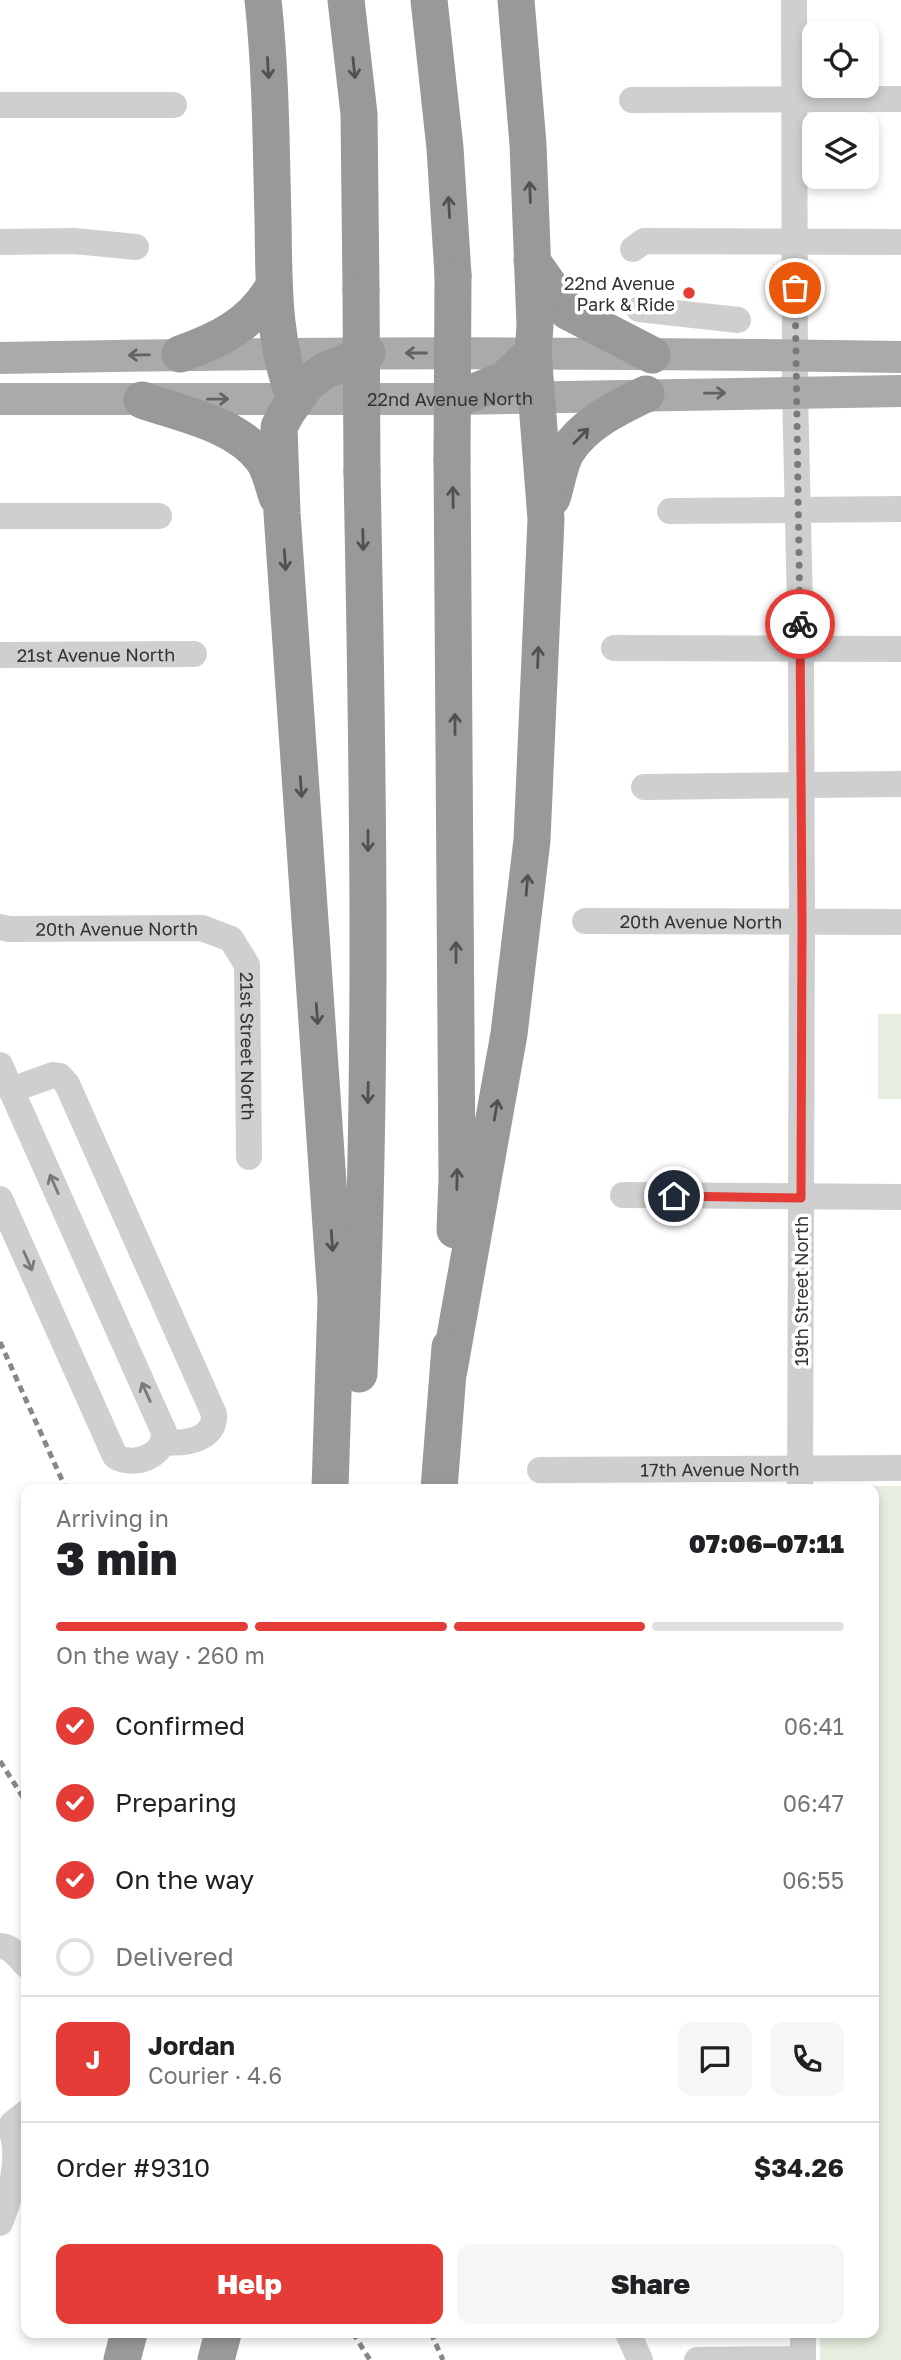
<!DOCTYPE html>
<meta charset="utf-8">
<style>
body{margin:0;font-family:"Golos Text",sans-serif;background:#f6f6f6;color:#202124;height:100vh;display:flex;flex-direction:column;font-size:26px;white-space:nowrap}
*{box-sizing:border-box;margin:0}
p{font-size:23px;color:#757577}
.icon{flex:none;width:38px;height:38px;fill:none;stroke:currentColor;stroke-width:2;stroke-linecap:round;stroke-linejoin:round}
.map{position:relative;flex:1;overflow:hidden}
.panel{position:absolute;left:21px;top:1484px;width:858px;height:854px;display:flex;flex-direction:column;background:#fff;border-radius:14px;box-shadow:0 4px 10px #0003}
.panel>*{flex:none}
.fabs{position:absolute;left:802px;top:21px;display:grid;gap:14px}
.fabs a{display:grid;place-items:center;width:77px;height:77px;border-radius:14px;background:#fff;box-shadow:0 4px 10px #0003;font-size:35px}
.pin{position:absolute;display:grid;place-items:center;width:60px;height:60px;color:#fff;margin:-30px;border:4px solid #fff;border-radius:50%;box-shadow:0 2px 7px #0007}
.courier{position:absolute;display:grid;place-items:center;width:70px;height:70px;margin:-35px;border:5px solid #e53c37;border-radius:50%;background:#fff;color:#222;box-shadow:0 2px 9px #0007}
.summary em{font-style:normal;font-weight:800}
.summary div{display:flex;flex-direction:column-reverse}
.summary{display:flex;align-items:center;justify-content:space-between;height:119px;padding:0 35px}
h1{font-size:46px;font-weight:800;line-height:52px}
.bar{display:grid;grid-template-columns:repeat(4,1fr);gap:10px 7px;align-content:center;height:84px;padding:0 35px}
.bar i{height:9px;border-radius:5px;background:#e0e0e0}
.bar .on{background:#e53c37}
.bar p{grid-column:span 4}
.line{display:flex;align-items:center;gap:18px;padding:0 35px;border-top:2px solid #e0e0e0}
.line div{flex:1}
.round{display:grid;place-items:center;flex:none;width:74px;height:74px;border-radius:14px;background:#f6f6f6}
ol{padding:0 35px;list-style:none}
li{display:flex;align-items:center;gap:21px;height:77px}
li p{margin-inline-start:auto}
li .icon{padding:7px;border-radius:50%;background:#e53c37;color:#fff;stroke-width:4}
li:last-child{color:#757577}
li i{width:38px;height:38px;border:4px solid #e0e0e0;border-radius:50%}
.primary-button{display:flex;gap:14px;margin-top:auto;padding:14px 35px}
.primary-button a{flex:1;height:80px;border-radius:14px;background:#e53c37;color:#fff;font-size:28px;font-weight:800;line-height:80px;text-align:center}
.primary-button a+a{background:#f6f6f6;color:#202124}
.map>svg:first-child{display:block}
</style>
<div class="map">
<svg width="901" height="2360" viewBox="0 0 901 2360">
<rect width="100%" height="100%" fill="#fff"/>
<g fill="#e6eee0">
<rect x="878" y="1014" width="23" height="85"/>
<path d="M853,1486H901V2360H820V2333H873V1489H845Z"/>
</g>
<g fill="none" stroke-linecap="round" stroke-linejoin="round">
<g stroke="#cfcfcf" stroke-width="26">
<path d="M794,0L795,391L801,650L802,923L800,1489"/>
<path d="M632,100L901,99"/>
<path d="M0,105H174"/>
<path d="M0,242L74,241L136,247"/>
<path d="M633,249L644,241L901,242"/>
<path d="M639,309L738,320"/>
<path d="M670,511L901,509"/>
<path d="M0,516H159"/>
<path d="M614,648L901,649"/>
<path id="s1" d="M0,655L194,654"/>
<path d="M644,787L901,784"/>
<path id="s2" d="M585,921L901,922"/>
<path id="s3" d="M0,927L9,929L202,928L231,939L247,965L249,1157"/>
<path d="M0,1065L164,1432C166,1456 133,1468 115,1456L0,1199"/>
<path d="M11,1090L53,1075L60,1076L67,1084L214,1414C216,1440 185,1444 165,1442"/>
<path d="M623,1195L901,1197"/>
<path id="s4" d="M540,1470L901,1468"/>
<path d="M0,1946C11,1946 19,1957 26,1965"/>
<path d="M0,2223C9,2201 17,2171 15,2146C14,2138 11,2132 12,2124L26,2113"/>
<path d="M628,2333L640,2360"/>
<path d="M803,2333V2360"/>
<path d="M697,2360L803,2359"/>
</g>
<g stroke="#aaa" stroke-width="32">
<path d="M0,358C300,352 601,352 901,357"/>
<path id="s5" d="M0,399H457L901,391"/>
</g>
<g stroke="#999" stroke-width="37">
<path d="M263,0C271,73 271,146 273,219C274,279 272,341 295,398"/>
<path d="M346,0L359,114L361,290"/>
<path d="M429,0L445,148L453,275"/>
<path d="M532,261L567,311L652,355"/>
<path d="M180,354C220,340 252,324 274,286"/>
<path d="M457,399L504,380L533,352"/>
<path d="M142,400C181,414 238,424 263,460C270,470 273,485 277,497"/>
<path d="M452,459L457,1179L455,1230"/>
<path d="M552,498C557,484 559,464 567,451C585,423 617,408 646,394"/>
<path d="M449,1370L509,1034L532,840L546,519L533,352L535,326L528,144L516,0"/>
<path d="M359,1374C373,1073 368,773 362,472"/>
<path d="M330,1489L336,1299L282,513L279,427L287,412L306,385L324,371L367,353"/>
<path d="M439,1489L450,1347"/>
<path d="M122,2360L129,2333"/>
<path d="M216,2360L223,2333"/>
</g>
<g stroke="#878787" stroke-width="5" stroke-dasharray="7 5" stroke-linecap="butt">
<path d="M0,1342L66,1489"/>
<path d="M0,1761L26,1802"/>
<path d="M353,2333L370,2360"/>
<path d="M431,2333L443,2360"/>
</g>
<g stroke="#999" stroke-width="37">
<path d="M361,290L362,472"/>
<path d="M452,459L453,275"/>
</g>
</g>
<defs><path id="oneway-shaft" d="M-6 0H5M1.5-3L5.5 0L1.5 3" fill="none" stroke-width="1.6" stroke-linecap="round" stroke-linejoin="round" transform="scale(1.75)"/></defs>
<g stroke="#515151">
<use href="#oneway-shaft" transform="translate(268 68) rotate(87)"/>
<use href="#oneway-shaft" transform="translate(354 68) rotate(84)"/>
<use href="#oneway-shaft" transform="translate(530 192) rotate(-92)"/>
<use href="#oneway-shaft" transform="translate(449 207) rotate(-93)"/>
<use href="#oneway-shaft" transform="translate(581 436) rotate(-46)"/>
<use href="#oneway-shaft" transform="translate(453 497) rotate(-91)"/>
<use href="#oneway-shaft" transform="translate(363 540) rotate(89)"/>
<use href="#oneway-shaft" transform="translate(285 560) rotate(86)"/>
<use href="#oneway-shaft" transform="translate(538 657) rotate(-88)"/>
<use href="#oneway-shaft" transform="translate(455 724) rotate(-90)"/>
<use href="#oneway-shaft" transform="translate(301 787) rotate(86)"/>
<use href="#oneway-shaft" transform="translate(368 841) rotate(90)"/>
<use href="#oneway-shaft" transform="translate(527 885) rotate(-85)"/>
<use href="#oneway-shaft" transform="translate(456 952) rotate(-90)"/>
<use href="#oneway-shaft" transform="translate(317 1014) rotate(86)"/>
<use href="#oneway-shaft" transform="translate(368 1093) rotate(91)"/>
<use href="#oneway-shaft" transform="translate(496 1110) rotate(-80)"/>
<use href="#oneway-shaft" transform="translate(457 1179) rotate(-89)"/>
<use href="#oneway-shaft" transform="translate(332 1241) rotate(86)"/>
</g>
<g stroke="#626262">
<use href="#oneway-shaft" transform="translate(416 353) rotate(180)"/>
<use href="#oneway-shaft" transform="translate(139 355) rotate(179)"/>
<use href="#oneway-shaft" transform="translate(715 393) rotate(-1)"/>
<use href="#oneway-shaft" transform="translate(218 399) rotate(-1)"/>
</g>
<g stroke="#797979">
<use href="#oneway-shaft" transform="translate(54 1184) rotate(-114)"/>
<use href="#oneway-shaft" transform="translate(28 1261) rotate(66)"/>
<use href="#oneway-shaft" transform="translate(146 1392) rotate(-114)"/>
</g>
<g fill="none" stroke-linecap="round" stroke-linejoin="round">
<path stroke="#7a7a7a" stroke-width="7" stroke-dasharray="0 12.6" d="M795,288L800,624"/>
<path stroke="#e53c37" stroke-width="9" d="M674,1196L801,1198L802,923L800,624"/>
</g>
<circle fill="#e53c37" stroke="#fff" stroke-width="2.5" cx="689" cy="293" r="7"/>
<g text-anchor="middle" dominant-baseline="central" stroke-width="7" stroke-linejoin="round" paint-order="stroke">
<g font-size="18" fill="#323232" stroke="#fff" text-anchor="end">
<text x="675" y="283">22nd Avenue<tspan x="675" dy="21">Park &amp; Ride</tspan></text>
</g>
<g font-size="18" fill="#323232" stroke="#fff">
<text stroke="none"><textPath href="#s5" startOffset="450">22nd Avenue North</textPath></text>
<text stroke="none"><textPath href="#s1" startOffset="96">21st Avenue North</textPath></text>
<text stroke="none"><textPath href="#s2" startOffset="116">20th Avenue North</textPath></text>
<text stroke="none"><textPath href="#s3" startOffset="117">20th Avenue North</textPath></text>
<text stroke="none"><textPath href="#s3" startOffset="345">21st Street North</textPath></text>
<text transform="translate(801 1291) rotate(-90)">19th Street North</text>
<text stroke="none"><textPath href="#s4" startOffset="180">17th Avenue North</textPath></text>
</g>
</g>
</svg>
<div class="fabs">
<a><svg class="icon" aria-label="locate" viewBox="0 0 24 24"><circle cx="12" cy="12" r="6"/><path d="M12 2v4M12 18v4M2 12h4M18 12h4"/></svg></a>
<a><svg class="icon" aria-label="layers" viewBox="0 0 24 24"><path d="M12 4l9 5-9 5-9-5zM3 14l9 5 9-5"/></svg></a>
</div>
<div class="pin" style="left:795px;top:288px;background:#ea580c"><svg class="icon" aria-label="bag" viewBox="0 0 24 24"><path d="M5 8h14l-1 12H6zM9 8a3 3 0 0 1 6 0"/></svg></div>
<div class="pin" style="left:674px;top:1196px;background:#1f2937"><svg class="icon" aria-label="home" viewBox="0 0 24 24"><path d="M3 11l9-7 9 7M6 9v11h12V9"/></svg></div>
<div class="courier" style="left:800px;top:624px"><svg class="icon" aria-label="bike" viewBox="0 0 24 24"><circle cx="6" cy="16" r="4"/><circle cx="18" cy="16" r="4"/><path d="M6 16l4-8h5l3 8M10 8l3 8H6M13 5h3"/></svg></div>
<section class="panel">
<div class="summary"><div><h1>3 min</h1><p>Arriving in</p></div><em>07:06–07:11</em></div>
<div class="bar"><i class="on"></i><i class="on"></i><i class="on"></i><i></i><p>On the way · 260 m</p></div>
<ol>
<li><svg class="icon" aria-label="check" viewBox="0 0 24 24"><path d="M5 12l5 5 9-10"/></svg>Confirmed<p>06:41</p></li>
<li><svg class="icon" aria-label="check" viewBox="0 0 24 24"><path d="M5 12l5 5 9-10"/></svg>Preparing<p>06:47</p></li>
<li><svg class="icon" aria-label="check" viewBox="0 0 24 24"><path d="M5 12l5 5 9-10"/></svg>On the way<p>06:55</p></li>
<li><i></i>Delivered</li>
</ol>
<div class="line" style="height:126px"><b class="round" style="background:#e53c37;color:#fff">J</b><div><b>Jordan</b><p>Courier · 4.6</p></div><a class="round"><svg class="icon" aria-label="chat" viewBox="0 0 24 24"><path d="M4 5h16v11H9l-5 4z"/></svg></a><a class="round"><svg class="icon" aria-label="phone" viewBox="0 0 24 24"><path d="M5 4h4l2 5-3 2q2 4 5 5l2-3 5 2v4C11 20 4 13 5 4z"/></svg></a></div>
<div class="line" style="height:91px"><div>Order #9310</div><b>$34.26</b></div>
<div class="primary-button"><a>Help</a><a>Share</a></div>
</section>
</div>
